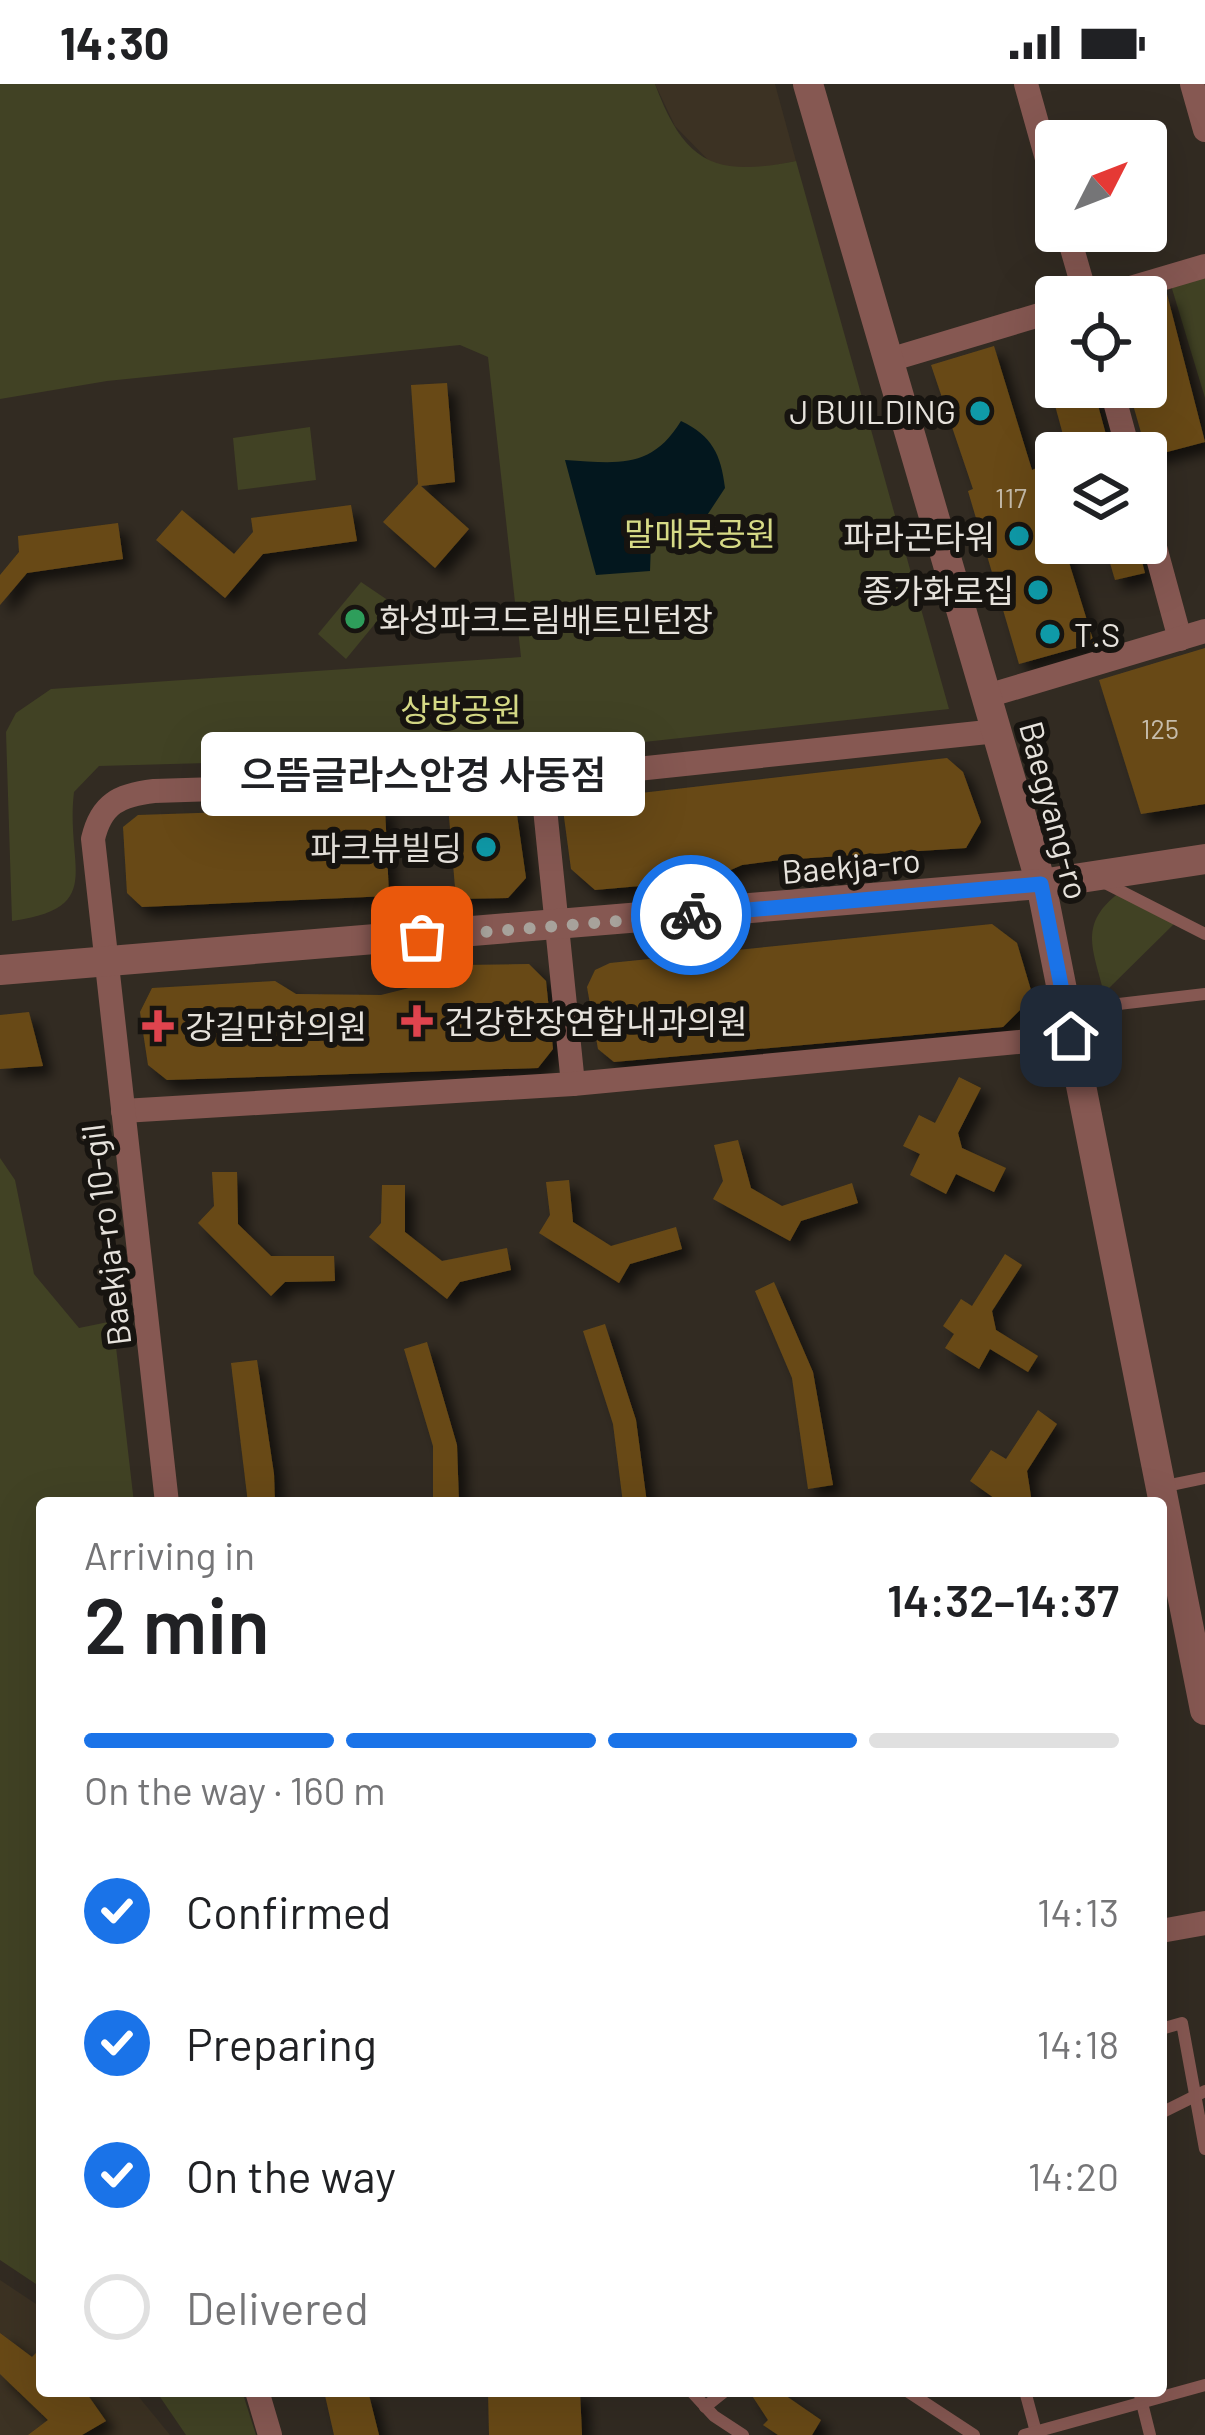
<!DOCTYPE html>
<meta charset="utf-8">
<style>
body{margin:0;font-family:Barlow,"Noto Sans KR",sans-serif;background:#f2f2f2;color:#202124;height:100vh;display:flex;flex-direction:column;font-size:45px;white-space:nowrap}
*{box-sizing:border-box;margin:0}
p{font-size:39px;color:#757577}
.icon{flex:none;width:66px;height:66px;fill:none;stroke:currentColor;stroke-width:2;stroke-linecap:round;stroke-linejoin:round}
.map{position:relative;flex:1;overflow:hidden}
.side{position:absolute;left:36px;top:1413px;width:1131px;height:900px;display:flex;flex-direction:column;background:#fff;border-radius:12px;box-shadow:0 12px 48px #0002}
.side>*{flex:none}
.needle{width:78px;rotate:48deg}
.controls{position:absolute;left:1035px;top:36px;display:grid;gap:24px}
.controls a{display:grid;place-items:center;width:132px;height:132px;border-radius:12px;background:#fff;box-shadow:0 12px 48px #0002;font-size:60px}
.pin{position:absolute;display:grid;place-items:center;width:102px;height:102px;color:#fff;margin:-51px;border-radius:24px;box-shadow:0 6px 18px #0006}
.courier{position:absolute;display:grid;place-items:center;width:120px;height:120px;margin:-60px;border:9px solid #1a73e8;border-radius:50%;background:#fff;color:#222;box-shadow:0 3px 15px #0007}
.bubble{position:absolute;height:84px;border-radius:12px;background:#fff;box-shadow:0 12px 48px #0002;font-size:39px;font-weight:600;line-height:84px;text-align:center}
.summary em{font-style:normal;font-weight:600}
.summary div{display:flex;flex-direction:column-reverse}
.summary{display:flex;align-items:center;justify-content:space-between;height:204px;padding:0 48px}
h1{font-size:78px;font-weight:600;line-height:90px}
.bar{display:grid;grid-template-columns:repeat(4,1fr);gap:18px 12px;align-content:center;height:144px;padding:0 48px}
.bar i{height:15px;border-radius:9px;background:#e0e0e0}
.bar .active{background:#1a73e8}
.bar p{grid-column:span 4}
ol{padding:0 48px;list-style:none}
li{display:flex;align-items:center;gap:36px;height:132px}
li p{margin-inline-start:auto}
li .icon{padding:12px;border-radius:50%;background:#1a73e8;color:#fff;stroke-width:4}
li:last-child{color:#757577}
li i{width:66px;height:66px;border:6px solid #e0e0e0;border-radius:50%}
.status{display:flex;justify-content:space-between;align-items:center;height:84px;padding:0 60px;background:#fff;direction:ltr}
.status svg{height:33px;fill:currentColor}
.map>svg:first-child{display:block}
</style>
<div class="status"><b>14:30</b><svg viewBox="0 0 49 12"><path d="M0 12V9h3v3zM5 12V6h3v6zM10 12V3h3v9zM15 12V0h3v12zM26 1h20v11H26zM47 4h2v5h-2z"/></svg></div>
<div class="map">
<svg width="1205" height="2351" viewBox="0 0 1205 2351">
<defs>
<filter id="shadow"><feDropShadow dx="9" dy="9" stdDeviation="6" flood-color="#0009"/></filter>
</defs>
<rect width="100%" height="100%" fill="#322b22"/>
<g fill="#3c3223">
<path d="M655,0H775L796,77L741,88L711,79L675,42Z"/>
<path d="M0,2196L42,2224V2307H134L170,2351H0Z"/>
</g>
<g fill="#414224">
<path d="M0,0H655C685,81 716,93 796,77L949,625L533,670L99,682L74,708C65,783 107,824 12,837L6,648L16,629L51,605L521,573L488,273L460,261L107,297L0,315Z"/>
<path d="M1205,187V314L1170,198Z"/>
<path d="M310,343L316,396L238,406L233,354Z"/>
<path d="M361,498L392,519L346,575L318,550Z"/>
<path d="M1120,808L1178,836L1104,909C1093,864 1078,840 1120,808Z"/>
<path d="M0,1074L15,1096L34,1190L79,1244L113,1237L134,1419H42V2204L0,2176Z"/>
<path d="M156,2307H242L256,2351H186Z"/>
</g>
<path fill="#03171e" d="M681,337C712,352 721,370 725,404L702,439L651,459L650,487L596,491L565,376C617,379 651,386 681,337Z"/>
<g fill="#684a17" filter="url(#shadow)">
<path d="M1167,210L1205,358L1148,373L1128,303H1146V217Z"/>
<path d="M994,262L1032,386L1042,382L1054,420L1056,459H1063L1094,559L1019,580L968,407L973,405L931,281Z"/>
<path d="M447,299L455,398L421,402L469,445L435,484L383,438L418,400L411,301Z"/>
<path d="M1050,303H1093L1111,369H1068Z"/>
<path d="M351,421L357,457L263,470L225,514L156,456L182,426L234,470L253,448L251,434Z"/>
<path d="M118,439L123,475L27,489L0,521V491L19,468L18,452Z"/>
<path d="M1137,459L1145,489L1115,496L1105,462Z"/>
<path d="M1205,564V720L1141,730L1099,596Z"/>
<path d="M947,674L963,688L981,738L966,764L780,776L742,781L708,796L595,806L571,785L562,718Z"/>
<path d="M505,720L517,731L526,794L508,814L456,815L448,721Z"/>
<path d="M385,723L389,812L142,823L127,809L123,743L138,731Z"/>
<path d="M992,840L1017,859L1033,913L1003,943L614,978L598,965L587,903L595,886L610,879Z"/>
<path d="M529,880L546,897L553,965L538,984L167,996L148,981L140,928L152,904L275,897L296,910L381,911L433,898L462,881Z"/>
<path d="M29,928L43,982L0,985V931Z"/>
<path d="M959,993L981,1004L958,1049L962,1064L1006,1084L994,1108L956,1090L946,1110L910,1091L920,1070L903,1062L919,1031L935,1039Z"/>
<path d="M738,1056L751,1104L782,1122L852,1099L858,1119L801,1137L790,1157L713,1115L723,1097L714,1061Z"/>
<path d="M212,1088H237L238,1140L271,1172H334L335,1197L285,1198L271,1212L198,1139L214,1122Z"/>
<path d="M569,1096L573,1138L611,1162L676,1143L682,1165L630,1180L619,1199L539,1149L550,1131L546,1098Z"/>
<path d="M382,1101H405V1148L442,1177L507,1164L511,1186L460,1198L447,1215L369,1153L381,1139Z"/>
<path d="M1005,1170L1022,1181L992,1227L996,1246L1038,1272L1028,1288L990,1265L979,1285L945,1264L954,1250L943,1242L961,1215L972,1222Z"/>
<path d="M774,1198L813,1288L833,1401L808,1405L792,1294L755,1207Z"/>
<path d="M605,1240L636,1336L647,1419H623L613,1340L583,1247Z"/>
<path d="M427,1258L457,1361L459,1419H433V1362L404,1265Z"/>
<path d="M257,1276L274,1390L275,1419H248L231,1279Z"/>
<path d="M1038,1326L1057,1340L1027,1387L1032,1419H1001L970,1397L991,1366L1006,1375Z"/>
<path d="M0,2249L32,2273L42,2263V2307H85L106,2337L82,2351H28L48,2336L0,2290Z"/>
<path d="M324,2307H368L379,2351H334Z"/>
<path d="M488,2307H580L582,2351H489Z"/>
<path d="M749,2307H779L821,2336L812,2351H778L763,2341L768,2336Z"/>
</g>
<g fill="none" stroke-linecap="round" stroke-linejoin="round">
<g stroke="#865852" stroke-width="12">
<path d="M1105,799L1205,850"/>
<path d="M1067,926L1205,910"/>
<path d="M1161,1403L1205,1394"/>
<path d="M1161,1945L1182,1939L1205,2065"/>
<path d="M1161,2029L1205,2007"/>
<path d="M691,2307L714,2332L743,2351"/>
<path d="M907,2307L974,2351"/>
<path d="M1025,2307L1036,2348"/>
<path d="M1139,2307L1150,2351"/>
<path d="M705,2323L725,2307"/>
<path d="M1024,2351L1205,2301"/>
</g>
<g stroke="#865852" stroke-width="24">
<path d="M1026,0L1056,107"/>
<path d="M1192,0L1205,46"/>
<path d="M1067,147L1086,213"/>
<path d="M1100,213L1205,182"/>
<path d="M889,276L1056,226"/>
<path d="M1111,303L1129,369"/>
<path d="M1146,430L1180,555"/>
<path d="M987,612L1205,547"/>
<path d="M542,695L573,1000"/>
<path d="M123,1027L573,1000L1071,953"/>
<path d="M167,1419L93,755C101,720 119,711 154,707L542,695L997,647"/>
<path d="M1161,1847L1205,1839"/>
<path d="M257,2307L270,2351"/>
</g>
<g stroke="#865852" stroke-width="30">
<path d="M808,0L1041,800L1205,1626"/>
<path d="M0,886L1041,800L1205,775"/>
</g>
</g>
<g fill="none" stroke-linecap="round" stroke-linejoin="round">
<path stroke="#a7a29b" stroke-width="12" stroke-dasharray="0 21.6" d="M422,853L691,831"/>
<path stroke="#1a73e8" stroke-width="15" d="M691,831L1041,800L1071,952"/>
</g>
<g fill="#0f9aa8" stroke="#171410" stroke-width="4.5">
<circle cx="980" cy="327" r="12"/>
<circle cx="1019" cy="452" r="12"/>
<circle cx="1038" cy="506" r="12"/>
<circle cx="1050" cy="550" r="12"/>
<circle cx="486" cy="763" r="12"/>
</g>
<circle fill="#2e9e5b" stroke="#171410" stroke-width="4.5" cx="355" cy="535" r="12"/>
<g fill="#e0444e" stroke="#171410" stroke-width="4.5">
<path d="M411 919h12v12h12v12h-12v12h-12v-12h-12v-12h12z"/>
<path d="M152 924h12v12h12v12h-12v12h-12v-12h-12v-12h12z"/>
</g>
<g text-anchor="middle" dominant-baseline="central" stroke-width="12" stroke-linejoin="round" paint-order="stroke">
<g font-size="27" fill="#c6bcab">
<text x="1011" y="413">117</text>
<text x="1160" y="644">125</text>
</g>
<g font-size="33" fill="#e6e2dc" stroke="#171410" text-anchor="end">
<text x="956" y="327">J BUILDING</text>
<text x="995" y="452">파라곤타워</text>
<text x="1014" y="506">종가화로집</text>
<text x="379" y="535" text-anchor="start">화성파크드림배트민턴장</text>
<text x="1074" y="550" text-anchor="start">T.S</text>
<text x="462" y="763">파크뷰빌딩</text>
<text x="444" y="937" text-anchor="start">건강한장연합내과의원</text>
<text x="185" y="942" text-anchor="start">강길만한의원</text>
</g>
<g font-size="33" fill="#d6da86" stroke="#171410">
<text x="700" y="449">말매못공원</text>
<text x="461" y="625">상방공원</text>
</g>
<g font-size="33" fill="#e6e2dc" stroke="#171410">
<text transform="translate(1055 726) rotate(75)">Baegyang-ro</text>
<text transform="translate(851 781) rotate(-5)">Baekja-ro</text>
<text transform="translate(105 1151) rotate(-97)">Baekja-ro 10-gil</text>
</g>
</g>
</svg>
<div class="controls">
<a><svg class="needle" viewBox="-14 -14 28 28"><path d="M0-13l5 13h-10z" fill="#e53935"/><path d="M0 13l5-13h-10z" fill="#757577"/></svg></a>
<a><svg class="icon" aria-label="locate" viewBox="0 0 24 24"><circle cx="12" cy="12" r="6"/><path d="M12 2v4M12 18v4M2 12h4M18 12h4"/></svg></a>
<a><svg class="icon" aria-label="layers" viewBox="0 0 24 24"><path d="M12 4l9 5-9 5-9-5zM3 14l9 5 9-5"/></svg></a>
</div>
<div class="pin" style="left:422px;top:853px;background:#ea580c"><svg class="icon" aria-label="bag" viewBox="0 0 24 24"><path d="M5 8h14l-1 12H6zM9 8a3 3 0 0 1 6 0"/></svg></div>
<div class="pin" style="left:1071px;top:952px;background:#1f2937"><svg class="icon" aria-label="home" viewBox="0 0 24 24"><path d="M3 11l9-7 9 7M6 9v11h12V9"/></svg></div>
<div class="courier" style="left:691px;top:831px"><svg class="icon" aria-label="bike" viewBox="0 0 24 24"><circle cx="6" cy="16" r="4"/><circle cx="18" cy="16" r="4"/><path d="M6 16l4-8h5l3 8M10 8l3 8H6M13 5h3"/></svg></div>
<div class="bubble" style="left:201px;top:648px;width:444px">으뜸글라스안경 사동점</div>
<section class="side">
<div class="summary"><div><h1>2 min</h1><p>Arriving in</p></div><em>14:32–14:37</em></div>
<div class="bar"><i class="active"></i><i class="active"></i><i class="active"></i><i></i><p>On the way · 160 m</p></div>
<ol>
<li><svg class="icon" aria-label="check" viewBox="0 0 24 24"><path d="M5 12l5 5 9-10"/></svg>Confirmed<p>14:13</p></li>
<li><svg class="icon" aria-label="check" viewBox="0 0 24 24"><path d="M5 12l5 5 9-10"/></svg>Preparing<p>14:18</p></li>
<li><svg class="icon" aria-label="check" viewBox="0 0 24 24"><path d="M5 12l5 5 9-10"/></svg>On the way<p>14:20</p></li>
<li><i></i>Delivered</li>
</ol>
</section>
</div>
